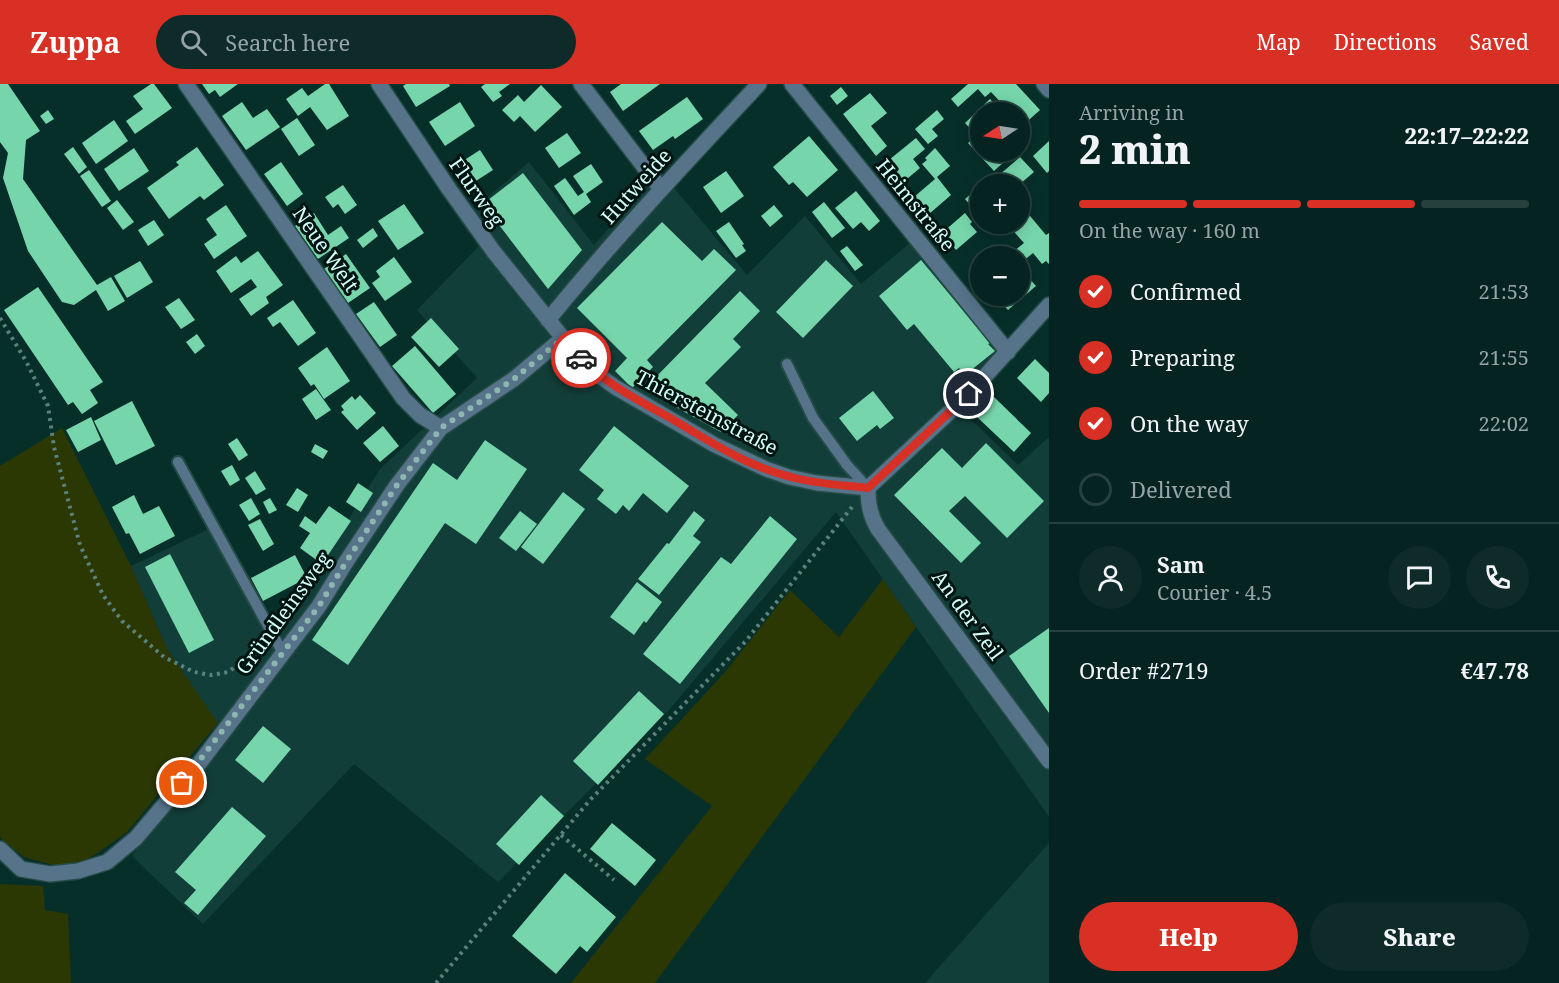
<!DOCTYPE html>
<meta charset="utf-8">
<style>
body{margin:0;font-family:"Noto Serif",serif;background:#0e2b29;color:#f1f3f6;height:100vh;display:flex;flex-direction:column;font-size:22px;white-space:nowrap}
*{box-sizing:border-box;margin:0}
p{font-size:20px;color:#97a4a5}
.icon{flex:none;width:33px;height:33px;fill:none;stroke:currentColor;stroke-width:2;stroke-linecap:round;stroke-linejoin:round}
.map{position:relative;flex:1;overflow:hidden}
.panel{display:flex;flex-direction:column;background:#052320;width:510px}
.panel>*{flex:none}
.needle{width:39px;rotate:258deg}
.tools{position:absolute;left:970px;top:18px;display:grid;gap:12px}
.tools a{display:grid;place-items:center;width:60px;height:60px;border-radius:50%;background:#052320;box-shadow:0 3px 15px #0003,0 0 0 2px #26403e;font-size:30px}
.pin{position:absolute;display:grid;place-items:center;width:51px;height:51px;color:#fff;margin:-26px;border:3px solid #fff;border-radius:50%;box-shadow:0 2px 6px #0007}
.courier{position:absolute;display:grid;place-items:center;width:60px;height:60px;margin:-30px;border:4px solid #d93025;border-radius:50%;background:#fff;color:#222;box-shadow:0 2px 8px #0007}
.summary em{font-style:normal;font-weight:800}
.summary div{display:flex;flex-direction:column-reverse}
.summary{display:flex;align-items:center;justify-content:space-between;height:102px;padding:0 30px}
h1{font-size:39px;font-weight:800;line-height:45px}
.bar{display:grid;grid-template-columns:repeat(4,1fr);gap:9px 6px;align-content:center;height:72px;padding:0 30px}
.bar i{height:8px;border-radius:4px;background:#26403e}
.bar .active{background:#d93025}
.bar p{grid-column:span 4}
.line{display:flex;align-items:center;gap:15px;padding:0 30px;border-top:2px solid #26403e}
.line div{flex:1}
.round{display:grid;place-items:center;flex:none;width:63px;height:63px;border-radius:32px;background:#0e2b29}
ol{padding:0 30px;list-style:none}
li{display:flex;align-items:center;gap:18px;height:66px}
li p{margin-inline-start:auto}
li .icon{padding:6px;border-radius:50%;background:#d93025;color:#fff;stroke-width:4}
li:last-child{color:#97a4a5}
li i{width:33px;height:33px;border:3px solid #26403e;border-radius:50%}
.button{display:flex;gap:12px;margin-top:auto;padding:12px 30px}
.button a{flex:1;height:69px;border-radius:36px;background:#d93025;color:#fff;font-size:24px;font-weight:800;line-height:69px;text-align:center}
.button a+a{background:#0e2b29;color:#f1f3f6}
header{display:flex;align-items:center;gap:36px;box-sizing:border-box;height:84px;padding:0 30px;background:#d93025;color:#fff}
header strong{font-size:28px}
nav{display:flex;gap:33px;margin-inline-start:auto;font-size:21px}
.search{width:420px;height:54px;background:#0e2b29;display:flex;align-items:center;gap:15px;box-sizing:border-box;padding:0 21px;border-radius:33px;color:#97a4a5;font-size:22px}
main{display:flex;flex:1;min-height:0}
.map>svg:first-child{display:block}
</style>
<header>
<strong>Zuppa</strong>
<div class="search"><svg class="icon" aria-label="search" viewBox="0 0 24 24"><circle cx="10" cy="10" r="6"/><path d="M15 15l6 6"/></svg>Search here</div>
<nav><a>Map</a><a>Directions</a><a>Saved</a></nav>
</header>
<main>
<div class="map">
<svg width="1049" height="899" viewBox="0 0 1049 899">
<rect width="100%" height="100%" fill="#072f2a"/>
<g fill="#123e39">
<path d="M529,78L594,161L659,86L747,191L805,132L861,200L910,159L1000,264L950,315L1018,381L1049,353V733L836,428L669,626L498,798L354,680L203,840L132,772L220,643L167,565L131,482L209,445L273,556L380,385L477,294L417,226L479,162L460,137Z"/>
<path d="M1049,759V899H925Z"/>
</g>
<g fill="#2b3804">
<path d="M62,344L131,482L167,565L218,639L127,748L99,768L81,779L53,781L24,773L2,756L0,752V382Z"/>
<path d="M883,495L916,543L655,899H571L712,722L645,675L726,587L790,506L839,553Z"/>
<path d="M0,800L43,802L45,826L68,830L71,899H0Z"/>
</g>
<g fill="#77d5ab">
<path d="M0,0H8L40,47L26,56L23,95L97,201L111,193L125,217L108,227L96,206L74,221L62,218L28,167L3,94L8,69L0,58Z"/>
<path d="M151,0H154L172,24L135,50L126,37L143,25L133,12Z"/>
<path d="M202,0H238L220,13L215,6L209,10Z"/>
<path d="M325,0H329L349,32L327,46L310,23L298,32L286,15L302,4L308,12Z"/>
<path d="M406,0H449L450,2L416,23L403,2Z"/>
<path d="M485,0H510L499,8L502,12L493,18L481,3Z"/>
<path d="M621,0H660L623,27L610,8Z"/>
<path d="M968,0H1016L1040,26L1022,42L1026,46L1020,52V28H1010L991,8L985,13L978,5L958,23L951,15Z"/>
<path d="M541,1L562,23L535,48L520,32L514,38L502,26L518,11L524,18Z"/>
<path d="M841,3L848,12L837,21L830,12Z"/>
<path d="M870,9L887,29L871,42L887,62L876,72L843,30Z"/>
<path d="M687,13L703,35L675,55L673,52L653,66L639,47Z"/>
<path d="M990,15L1001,27L999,28H981V45L975,50L965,39Z"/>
<path d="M242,18L253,34L267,25L280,43L246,66L222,32Z"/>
<path d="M460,18L475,42L445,62L429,38Z"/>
<path d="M48,26L54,35L46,40L40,32Z"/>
<path d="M937,26L944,35L932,45L938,52L928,60L915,45Z"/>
<path d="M297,34L315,61L299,72L281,45Z"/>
<path d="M114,36L128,57L96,80L82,59Z"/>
<path d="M567,49L581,69L559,84L545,64Z"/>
<path d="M979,49L981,51V68H996L1005,77L994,87L968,59Z"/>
<path d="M809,52L838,86L807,113L793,98L789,101L773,83Z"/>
<path d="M916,54L925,65L913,75L920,84L901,100L884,80Z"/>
<path d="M1049,57V87L1047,89L1033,72Z"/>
<path d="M73,63L87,83L79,90L64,70Z"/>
<path d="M197,63L224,101L204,116L200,112L169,135L147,104L179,81L176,78Z"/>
<path d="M134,64L149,87L119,107L104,85Z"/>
<path d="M935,64L950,82L937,93L951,111L929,130L914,113L935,95L922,80L927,76L925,74Z"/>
<path d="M480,66L493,86L468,102L455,82Z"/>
<path d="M1020,73L1034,88L1020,100H1016L1011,94L1005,99L998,92Z"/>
<path d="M281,78L303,110L287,122L264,90Z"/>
<path d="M591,80L603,98L586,110L591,118L574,131L554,102L565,94L578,112L584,108L573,92Z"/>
<path d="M89,86L111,117L102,123L80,92Z"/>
<path d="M726,87L744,112L721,129L703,103Z"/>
<path d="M523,89L582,166L548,205L483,120Z"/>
<path d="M343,101L357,121L345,130L338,120L333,124L325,113Z"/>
<path d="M981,102V115L972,123L965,115Z"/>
<path d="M856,107L880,137L869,147L861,138L853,145L835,124Z"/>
<path d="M117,116L134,138L123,146L107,124Z"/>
<path d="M824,118L845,144L832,154L812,128Z"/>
<path d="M404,120L424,149L398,166L378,137Z"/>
<path d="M226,121L247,152L214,175L204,160L217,151L206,135Z"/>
<path d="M774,121L783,132L770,143L761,132Z"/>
<path d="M1025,126L1046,151L1049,149V180L1046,177L1042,180L1033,169L1022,178L1020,172H1017L1013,168L1024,159L1008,141L1010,140H1020V130Z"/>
<path d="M314,129L328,151L341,142L349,154L318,175L295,142Z"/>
<path d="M965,129L972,138L970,140L977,148L956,166L942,149Z"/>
<path d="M154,136L164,151L148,162L138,146Z"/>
<path d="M662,138L702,177L714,165L736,186L647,276L653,283L632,304L615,287L627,274L577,224Z"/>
<path d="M729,138L744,160L742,161L746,167L736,174L716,147Z"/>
<path d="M373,144L378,152L363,164L357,156Z"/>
<path d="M847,162L863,181L855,187L840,167Z"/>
<path d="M258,167L283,201L266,213L269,219L251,232L239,215L257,203L251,195L231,209L216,187L236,172L241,179Z"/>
<path d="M346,170L370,204L348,219L324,185Z"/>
<path d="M394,173L412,198L385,217L372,199L380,193L376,187Z"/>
<path d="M826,176L853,202L803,254L776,228Z"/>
<path d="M921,176L990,259L988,260L995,267L965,291L959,284L954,288L914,240L907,246L879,212Z"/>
<path d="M140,177L153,198L127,214L114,192Z"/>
<path d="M1020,193L1024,197L1028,193L1036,202L1008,226L995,212H1020Z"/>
<path d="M38,203L103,298L90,306L98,319L82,330L73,318L68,321L4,226Z"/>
<path d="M740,207L760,227L733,255L741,263L705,299L738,331L721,348L674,322L651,298Z"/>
<path d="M179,214L195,236L181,245L165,223Z"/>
<path d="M293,216L316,249L298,262L280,238L273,243L267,234Z"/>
<path d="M374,218L397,251L380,263L356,230Z"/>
<path d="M431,234L459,265L439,283L411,253Z"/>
<path d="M197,250L205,262L195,270L186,258Z"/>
<path d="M415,262L456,310L433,329L392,282Z"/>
<path d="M327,263L350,297L324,315L314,300L311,302L298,284Z"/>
<path d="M1035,275L1049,289V309L1041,318L1017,294Z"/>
<path d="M316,305L331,326L316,336L302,315Z"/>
<path d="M873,307L894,334L880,345L877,341L857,357L839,334Z"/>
<path d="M360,311L376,329L357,346L341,328L344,326L341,322L352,312L355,316Z"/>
<path d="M994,313L1031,349L1014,368L976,332Z"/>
<path d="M132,317L155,362L116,381L94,337Z"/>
<path d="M91,333L101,356L78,368L66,346Z"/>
<path d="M383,342L399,362L380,378L363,359Z"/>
<path d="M614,342L689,402L667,429L643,409L629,427L623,421L616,430L597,415L604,406L579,386Z"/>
<path d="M237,354L248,371L239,377L228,360Z"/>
<path d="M485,356L527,385L476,460L445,439L348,581L312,556L433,379L457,396Z"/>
<path d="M986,359L1044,417L1007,454L965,412L949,427L981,459L961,479L894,411L942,364L962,384Z"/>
<path d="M315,360L328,367L323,375L311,368Z"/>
<path d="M232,381L240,396L230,402L221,387Z"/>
<path d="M255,387L266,405L256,411L245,394Z"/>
<path d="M358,399L373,409L361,428L346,418Z"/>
<path d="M297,404L308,411L298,428L286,421Z"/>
<path d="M563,408L585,425L543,480L521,463Z"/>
<path d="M134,411L143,430L159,422L175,452L140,470L129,449L126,450L112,423Z"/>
<path d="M251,414L260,430L249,437L239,421Z"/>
<path d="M270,414L277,426L269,430L263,418Z"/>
<path d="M329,422L351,437L322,480L300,464L310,449L299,442L305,432L316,440Z"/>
<path d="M520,427L537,440L516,467L499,454Z"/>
<path d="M694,427L705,436L693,452L701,458L659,511L638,495L667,459L669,460Z"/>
<path d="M770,432L797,455L680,600L643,570L721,473L731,480Z"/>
<path d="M260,435L274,460L263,467L248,441Z"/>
<path d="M170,470L214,556L189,569L145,483Z"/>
<path d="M295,471L307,494L263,517L251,494Z"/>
<path d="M637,498L662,518L646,539L644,537L634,551L610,533Z"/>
<path d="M1049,544V629L1009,572Z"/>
<path d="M639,607L664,630L598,701L573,677Z"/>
<path d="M263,642L291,665L263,699L235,676Z"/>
<path d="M541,711L564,732L519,781L496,760Z"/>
<path d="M232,723L266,752L198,831L184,819L196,806L175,788Z"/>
<path d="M612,739L656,776L635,802L590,765Z"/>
<path d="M565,789L616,833L587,868L580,862L556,890L512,852Z"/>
</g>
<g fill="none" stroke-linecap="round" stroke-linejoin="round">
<defs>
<g id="service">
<path d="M787,280L813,334L847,381L868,404"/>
<path d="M178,378L283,569"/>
</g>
<g id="minor">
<path d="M186,0L403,314L420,331L441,344"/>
<path d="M379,0L449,105L494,168L563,254L597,290L615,303L715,361L766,385L789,393L817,399L868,404L969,310L1049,221"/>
<path d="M581,0L661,105"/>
<path d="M792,0L1008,268"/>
<path d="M1044,0L1049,6"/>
<path d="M548,236C615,154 687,77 759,0"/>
<path d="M868,404C868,420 870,431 878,445L1049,677"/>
<path d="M0,765L21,785L50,790L78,787L107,778L136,754L198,681L319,522L346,478L397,401L441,344L514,295L563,254"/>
</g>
</defs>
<use href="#service" stroke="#244c47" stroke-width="14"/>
<use href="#minor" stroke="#244c47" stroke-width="18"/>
<g stroke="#59827c" stroke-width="4" stroke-dasharray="3 4.5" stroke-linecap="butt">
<path d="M0,234L26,277L48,322L54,363L80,461L103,511L122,537L164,573L194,588L211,591L228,588L242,578L258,573"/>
<path d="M561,751L614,796"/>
<path d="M436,899L590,716L745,558L852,423"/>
</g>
<use href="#service" stroke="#56738a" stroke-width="10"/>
<use href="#minor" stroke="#56738a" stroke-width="15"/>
</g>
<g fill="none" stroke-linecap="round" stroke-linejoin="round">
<path stroke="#8cb6af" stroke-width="6" stroke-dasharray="0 10.8" d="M182,699L319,522L346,478L397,401L441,344L514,295L563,254L581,274"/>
<path stroke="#d93025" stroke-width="8" d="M581,274C607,301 640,317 672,335C709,357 748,383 791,393C816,400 842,401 868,404L969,310"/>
</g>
<g text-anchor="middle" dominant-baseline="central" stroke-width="6" stroke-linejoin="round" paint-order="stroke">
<g font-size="20" fill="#d4fef6" stroke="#001512">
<text transform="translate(636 102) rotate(-48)">Hutweide</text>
<text transform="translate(477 108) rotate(55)">Flurweg</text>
<text transform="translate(916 121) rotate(51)">Heimstraße</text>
<text transform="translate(326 165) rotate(55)">Neue Welt</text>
<text transform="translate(707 328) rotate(28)">Thiersteinstraße</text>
<text transform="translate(283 529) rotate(-54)">Gründleinsweg</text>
<text transform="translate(968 531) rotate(54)">An der Zeil</text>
</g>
</g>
</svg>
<div class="tools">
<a><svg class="needle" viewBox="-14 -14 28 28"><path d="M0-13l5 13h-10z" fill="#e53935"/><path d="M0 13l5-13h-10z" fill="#97a4a5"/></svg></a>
<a>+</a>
<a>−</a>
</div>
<div class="pin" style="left:182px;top:699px;background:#ea580c"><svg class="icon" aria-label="bag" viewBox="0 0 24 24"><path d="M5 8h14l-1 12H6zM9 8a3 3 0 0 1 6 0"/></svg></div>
<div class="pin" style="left:969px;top:310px;background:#1f2937"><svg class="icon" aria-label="home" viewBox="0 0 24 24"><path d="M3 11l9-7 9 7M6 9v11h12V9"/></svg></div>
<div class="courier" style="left:581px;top:274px"><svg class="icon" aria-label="car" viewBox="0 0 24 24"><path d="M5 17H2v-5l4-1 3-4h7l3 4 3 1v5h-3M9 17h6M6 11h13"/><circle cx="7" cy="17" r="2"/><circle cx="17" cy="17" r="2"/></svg></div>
</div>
<section class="panel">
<div class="summary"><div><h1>2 min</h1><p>Arriving in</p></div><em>22:17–22:22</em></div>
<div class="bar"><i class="active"></i><i class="active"></i><i class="active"></i><i></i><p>On the way · 160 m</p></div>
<ol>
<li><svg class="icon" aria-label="check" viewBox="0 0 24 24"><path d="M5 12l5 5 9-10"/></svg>Confirmed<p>21:53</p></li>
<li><svg class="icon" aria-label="check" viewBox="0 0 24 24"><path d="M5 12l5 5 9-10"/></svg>Preparing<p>21:55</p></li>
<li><svg class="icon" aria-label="check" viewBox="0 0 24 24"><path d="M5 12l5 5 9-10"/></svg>On the way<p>22:02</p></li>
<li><i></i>Delivered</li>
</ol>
<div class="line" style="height:108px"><a class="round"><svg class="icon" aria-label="person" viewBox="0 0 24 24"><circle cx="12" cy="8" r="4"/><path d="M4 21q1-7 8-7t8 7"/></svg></a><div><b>Sam</b><p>Courier · 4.5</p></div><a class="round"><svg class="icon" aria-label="chat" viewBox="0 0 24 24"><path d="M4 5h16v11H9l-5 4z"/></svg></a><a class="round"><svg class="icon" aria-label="phone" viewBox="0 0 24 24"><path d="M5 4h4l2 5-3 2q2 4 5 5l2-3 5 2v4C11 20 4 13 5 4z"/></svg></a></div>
<div class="line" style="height:78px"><div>Order #2719</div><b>€47.78</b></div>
<div class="button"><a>Help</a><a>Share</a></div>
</section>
</main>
